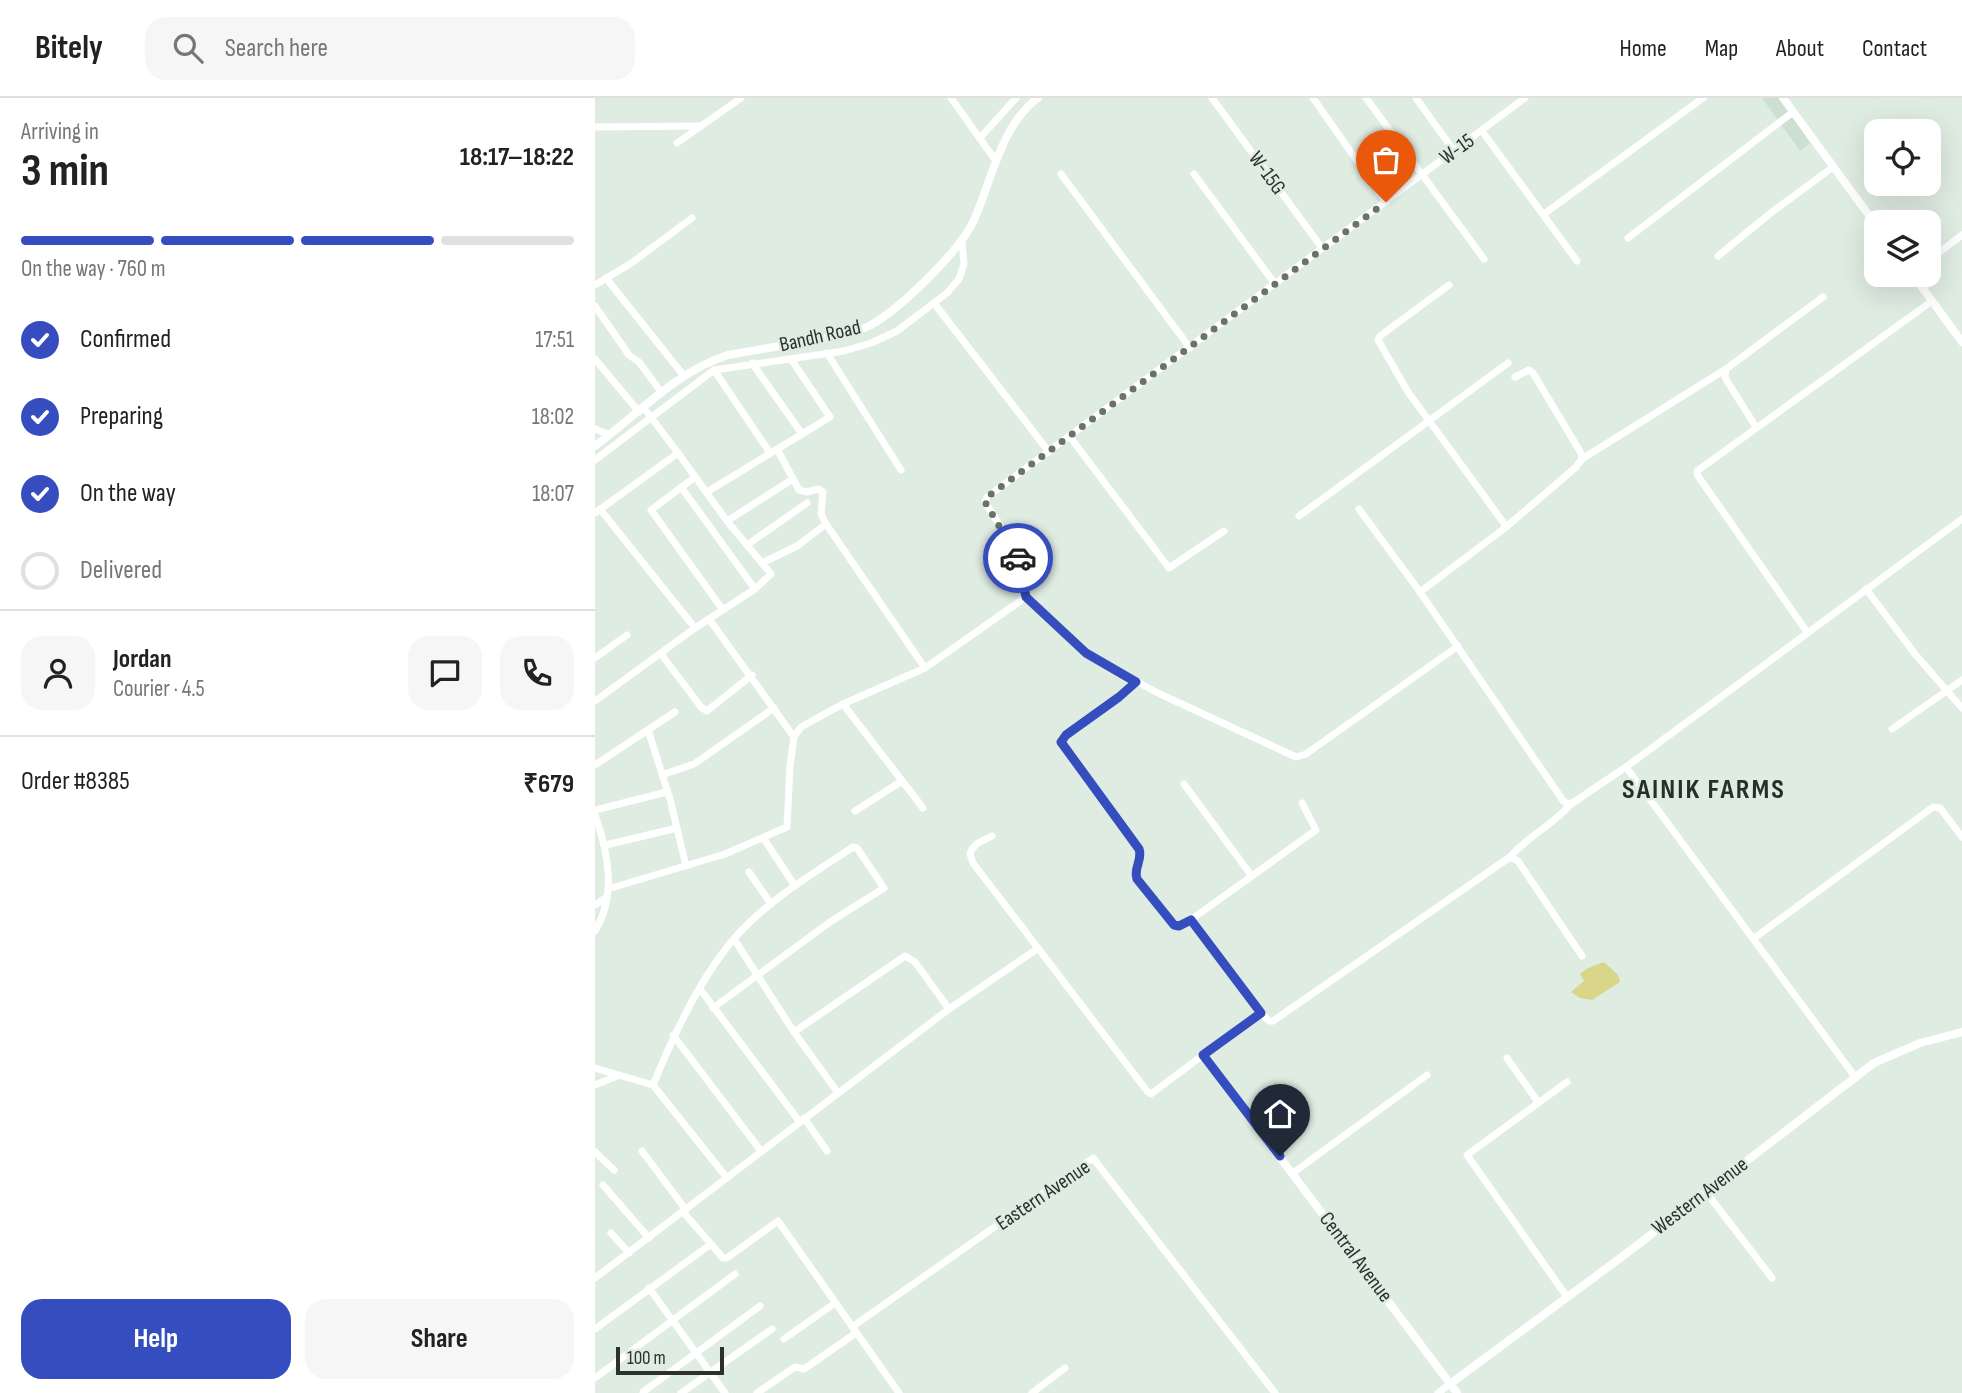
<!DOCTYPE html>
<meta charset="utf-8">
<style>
body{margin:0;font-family:"Sofia Sans Condensed",sans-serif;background:#f6f6f6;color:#222;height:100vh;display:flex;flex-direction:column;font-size:26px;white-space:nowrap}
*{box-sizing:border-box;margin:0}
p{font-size:23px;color:#767676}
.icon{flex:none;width:38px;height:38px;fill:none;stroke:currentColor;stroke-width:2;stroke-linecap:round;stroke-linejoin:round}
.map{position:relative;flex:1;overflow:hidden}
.sheet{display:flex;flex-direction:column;background:#fff;width:595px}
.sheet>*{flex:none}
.fabs{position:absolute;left:1269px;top:21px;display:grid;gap:14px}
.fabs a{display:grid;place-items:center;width:77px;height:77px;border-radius:14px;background:#fff;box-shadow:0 7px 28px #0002;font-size:35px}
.scale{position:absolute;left:21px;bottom:18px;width:108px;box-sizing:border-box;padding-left:7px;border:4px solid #2c312d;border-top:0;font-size:19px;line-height:24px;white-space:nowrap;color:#2c312d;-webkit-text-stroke:5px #dfece2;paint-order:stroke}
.pin{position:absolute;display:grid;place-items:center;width:60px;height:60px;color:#fff;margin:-72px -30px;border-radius:50% 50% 50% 0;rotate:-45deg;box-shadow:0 0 7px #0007}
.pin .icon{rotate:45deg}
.courier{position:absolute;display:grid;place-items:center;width:70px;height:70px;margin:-35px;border:5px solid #354dbf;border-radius:50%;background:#fff;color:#222;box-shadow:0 2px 9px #0007}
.overview em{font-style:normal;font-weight:700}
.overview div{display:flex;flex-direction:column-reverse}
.overview{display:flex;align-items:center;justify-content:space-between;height:119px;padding:0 21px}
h1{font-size:46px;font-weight:700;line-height:52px}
.bar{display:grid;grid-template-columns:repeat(4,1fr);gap:10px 7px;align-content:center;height:84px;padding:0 21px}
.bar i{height:9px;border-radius:5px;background:#e0e0e0}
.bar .on{background:#354dbf}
.bar p{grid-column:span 4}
.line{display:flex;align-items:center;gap:18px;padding:0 21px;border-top:2px solid #e0e0e0}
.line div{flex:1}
.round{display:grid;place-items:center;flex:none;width:74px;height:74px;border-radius:21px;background:#f6f6f6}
ol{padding:0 21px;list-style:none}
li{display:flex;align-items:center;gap:21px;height:77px}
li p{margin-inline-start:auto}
li .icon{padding:7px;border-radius:50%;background:#354dbf;color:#fff;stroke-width:4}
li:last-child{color:#767676}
li i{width:38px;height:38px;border:4px solid #e0e0e0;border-radius:50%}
.cta{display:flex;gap:14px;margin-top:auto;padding:14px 21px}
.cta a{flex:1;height:80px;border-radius:21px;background:#354dbf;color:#fff;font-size:28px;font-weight:700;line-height:80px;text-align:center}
.cta a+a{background:#f6f6f6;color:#222}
header{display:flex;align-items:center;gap:42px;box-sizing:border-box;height:98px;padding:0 35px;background:#fff;border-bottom:2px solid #e0e0e0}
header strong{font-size:33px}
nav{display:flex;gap:38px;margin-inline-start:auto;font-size:24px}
.search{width:490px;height:63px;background:#f6f6f6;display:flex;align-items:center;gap:18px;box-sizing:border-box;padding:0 24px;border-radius:21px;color:#767676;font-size:26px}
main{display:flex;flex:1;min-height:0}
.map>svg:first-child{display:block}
</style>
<header>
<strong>Bitely</strong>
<div class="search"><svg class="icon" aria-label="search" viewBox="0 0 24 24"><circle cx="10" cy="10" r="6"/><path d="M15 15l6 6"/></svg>Search here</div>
<nav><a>Home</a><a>Map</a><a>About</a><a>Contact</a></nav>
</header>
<main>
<section class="sheet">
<div class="overview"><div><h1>3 min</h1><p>Arriving in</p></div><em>18:17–18:22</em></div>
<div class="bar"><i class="on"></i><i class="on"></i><i class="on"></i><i></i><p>On the way · 760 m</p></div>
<ol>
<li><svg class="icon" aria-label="check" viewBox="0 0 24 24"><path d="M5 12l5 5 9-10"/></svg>Confirmed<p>17:51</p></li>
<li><svg class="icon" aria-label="check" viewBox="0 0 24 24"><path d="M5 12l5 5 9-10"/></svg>Preparing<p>18:02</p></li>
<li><svg class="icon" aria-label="check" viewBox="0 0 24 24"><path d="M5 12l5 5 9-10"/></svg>On the way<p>18:07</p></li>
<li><i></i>Delivered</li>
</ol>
<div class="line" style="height:126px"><a class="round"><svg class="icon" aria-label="person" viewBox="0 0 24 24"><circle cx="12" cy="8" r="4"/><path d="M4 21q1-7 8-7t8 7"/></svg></a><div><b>Jordan</b><p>Courier · 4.5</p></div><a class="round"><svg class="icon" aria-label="chat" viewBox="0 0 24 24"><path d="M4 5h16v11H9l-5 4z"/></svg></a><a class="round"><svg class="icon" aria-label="phone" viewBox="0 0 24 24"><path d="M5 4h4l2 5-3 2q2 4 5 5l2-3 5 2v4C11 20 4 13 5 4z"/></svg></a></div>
<div class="line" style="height:91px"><div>Order #8385</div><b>₹679</b></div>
<div class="cta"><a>Help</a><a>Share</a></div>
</section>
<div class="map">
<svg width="1367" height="1295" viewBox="0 0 1367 1295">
<rect width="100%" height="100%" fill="#dfece2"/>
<path fill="#ccdfd0" d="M1167,0H1186L1215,45L1205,53Z"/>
<path fill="#d9d589" d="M1009,864L1023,877L1025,884L997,902L985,900L976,894L989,883L985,876L993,870Z"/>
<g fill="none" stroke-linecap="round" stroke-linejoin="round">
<g stroke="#fff" stroke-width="7">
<path d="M356,0L401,63"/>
<path d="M617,0L727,150"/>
<path d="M718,0L791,104"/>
<path d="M771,0L889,161"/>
<path d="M821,0L859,53"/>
<path d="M0,29L106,28"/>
<path d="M887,33L982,163"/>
<path d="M385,40L421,0"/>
<path d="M82,45L146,0"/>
<path d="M466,76L595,250"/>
<path d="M599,76L680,186"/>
<path d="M949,116L1108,0"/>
<path d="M1033,140L1198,14"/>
<path d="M1123,158L1177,114L1238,69"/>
<path d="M1334,162L1367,137"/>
<path d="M11,180L89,278"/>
<path d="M0,187L35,166L97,120"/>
<path d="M854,187L785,238L783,242L813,294L911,428"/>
<path d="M339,205L454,354"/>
<path d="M0,208L34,257L44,264L67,295"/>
<path d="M232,255L306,372"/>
<path d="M0,261L44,314"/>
<path d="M157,265L207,336"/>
<path d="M119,272L175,355"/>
<path d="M1161,329L1132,283L1130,278L1131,271L1228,199"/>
<path d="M0,331L15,337"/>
<path d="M475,339L574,470L629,433"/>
<path d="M182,351L204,392L212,394L223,391L228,394L226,416L231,426L330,570"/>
<path d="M987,361L1131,271"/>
<path d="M0,362L119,272L249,253L276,245L302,233L352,195L364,181L369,166L367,144"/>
<path d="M100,379L56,412L128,512"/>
<path d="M86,389L160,491"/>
<path d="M112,394L235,319L196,261"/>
<path d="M5,411L100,530"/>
<path d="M764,411L825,494L969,704L976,706L1031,669L1367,421"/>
<path d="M0,415L83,355L49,310"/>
<path d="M704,418L913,265"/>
<path d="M132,423L198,381"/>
<path d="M152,447L212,405"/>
<path d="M167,465L202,448L231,426"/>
<path d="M1271,491L1320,556L1367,610"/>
<path d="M825,494L910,430L980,370L987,361L986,355L938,275L934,272L920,279"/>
<path d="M431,499L481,547L500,561L563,595L701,659L711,656L863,548"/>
<path d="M114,521L199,639"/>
<path d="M1212,534L1103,378L1102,373L1337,203"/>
<path d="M66,556L106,609L112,613L157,577"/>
<path d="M0,560L32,537"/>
<path d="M541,584L525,599L471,637L466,644L544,751C548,762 538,770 542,781L579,827L584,828L596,822"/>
<path d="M0,603L100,530L160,491L176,476L132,423L83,355"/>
<path d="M248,606L328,710"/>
<path d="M1297,631L1367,582"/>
<path d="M53,632L75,701L91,768"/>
<path d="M0,667L80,614"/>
<path d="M1031,669L1261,980"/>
<path d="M67,677L99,666L179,610"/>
<path d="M589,686L656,777"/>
<path d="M0,712L72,694"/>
<path d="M260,713L307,683"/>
<path d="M0,717C13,754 22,797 0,833"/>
<path d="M397,738C388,743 378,745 375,756L378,765L552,993L556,996L663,916L666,915L674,923H678L915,759L923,763L987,858"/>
<path d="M169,741L200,788"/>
<path d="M11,747L82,730"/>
<path d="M915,759C933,738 958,727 976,706"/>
<path d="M154,774L176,806"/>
<path d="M13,791L130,756L192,729L195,668L199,639L206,629L248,606L330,570L431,499L420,451L390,404L392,399L930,0"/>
<path d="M0,807L12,799"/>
<path d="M139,841L199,934L243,995"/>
<path d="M1158,841L1338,709L1345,710L1367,739"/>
<path d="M105,891L204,1023"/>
<path d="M666,915L597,821L721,732L707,705"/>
<path d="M199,934L310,858L320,864L354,911"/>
<path d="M78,937L166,1053"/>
<path d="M912,960L943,1004"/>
<path d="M0,970L58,987L132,1080"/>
<path d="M0,987L22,978"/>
<path d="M58,987C79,936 108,873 146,833C178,799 219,775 258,749L262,750L289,790L235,824L118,910"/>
<path d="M209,1020L232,1053"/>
<path d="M47,1053L91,1112"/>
<path d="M0,1054L19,1072"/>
<path d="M698,1075L832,977"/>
<path d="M8,1087L54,1140"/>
<path d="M1111,1094L1177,1180"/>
<path d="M16,1135L34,1155"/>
<path d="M116,1146L128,1160H132L183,1123L304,1295"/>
<path d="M0,1180L354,911L442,851"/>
<path d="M54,1190L130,1295"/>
<path d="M972,1199L872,1057L972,984"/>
<path d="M257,1229L498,1060L680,1295"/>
<path d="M0,1231L116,1146L88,1114"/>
<path d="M189,1241L240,1205"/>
<path d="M0,1280L140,1176"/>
<path d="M48,1294L165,1208"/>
<path d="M86,1295L177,1231"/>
<path d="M162,1295L200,1269L209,1271L261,1235"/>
<path d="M437,1295L470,1270"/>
<path d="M843,1295L855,1286"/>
</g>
<g stroke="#fff" stroke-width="8">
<path d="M1188,0L1281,127"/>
<path d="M1318,177L1367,244"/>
<path d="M0,348C42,317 82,273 133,257L248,237C257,234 266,232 274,228C303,213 366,152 379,122C396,84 407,25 443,0"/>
<path d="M608,957L862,1295"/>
<path d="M855,1286L1032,1155L1279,965L1325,945L1367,934"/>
</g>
</g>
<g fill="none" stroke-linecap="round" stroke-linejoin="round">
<path stroke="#6b726c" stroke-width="7" stroke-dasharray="0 12.6" d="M423,460L390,404L392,399L791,104"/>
<path stroke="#354dbf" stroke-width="9" d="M423,460L431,499L491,555L541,584L524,599L471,637L466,644L544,751C548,762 538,770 542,781L579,827L584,828L596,822L666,915L608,957L685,1058"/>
</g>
<g text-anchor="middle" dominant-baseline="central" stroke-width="5" stroke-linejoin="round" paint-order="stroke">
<g font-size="21" fill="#2c312d" stroke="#dfece2">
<text transform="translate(862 51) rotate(-36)">W-15</text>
<text transform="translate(672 75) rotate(54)">W-15G</text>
<text transform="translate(225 238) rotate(-13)">Bandh Road</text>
<text transform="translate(448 1097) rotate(-34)">Eastern Avenue</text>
<text transform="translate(1105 1098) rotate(-37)">Western Avenue</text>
<text transform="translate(761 1159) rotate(53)">Central Avenue</text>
</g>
<g font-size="28" font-weight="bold" letter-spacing="2" fill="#263029" stroke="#dfece2">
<text x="1109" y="691">SAINIK FARMS</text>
</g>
</g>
</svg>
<div class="fabs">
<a><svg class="icon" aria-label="locate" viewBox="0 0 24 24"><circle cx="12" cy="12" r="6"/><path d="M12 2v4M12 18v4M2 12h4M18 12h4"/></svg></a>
<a><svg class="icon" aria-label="layers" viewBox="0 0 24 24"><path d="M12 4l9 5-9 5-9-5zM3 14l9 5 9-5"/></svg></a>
</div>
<div class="scale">100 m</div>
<div class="pin" style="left:791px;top:104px;background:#ea580c"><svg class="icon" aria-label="bag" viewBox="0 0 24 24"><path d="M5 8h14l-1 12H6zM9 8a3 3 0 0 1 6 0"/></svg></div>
<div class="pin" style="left:685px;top:1058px;background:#1f2937"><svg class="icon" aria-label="home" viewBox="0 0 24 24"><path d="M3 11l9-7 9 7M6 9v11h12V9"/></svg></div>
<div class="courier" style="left:423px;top:460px"><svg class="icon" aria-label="car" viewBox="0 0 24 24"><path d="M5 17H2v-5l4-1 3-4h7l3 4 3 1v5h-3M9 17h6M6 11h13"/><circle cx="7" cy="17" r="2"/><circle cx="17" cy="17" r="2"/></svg></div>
</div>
</main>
